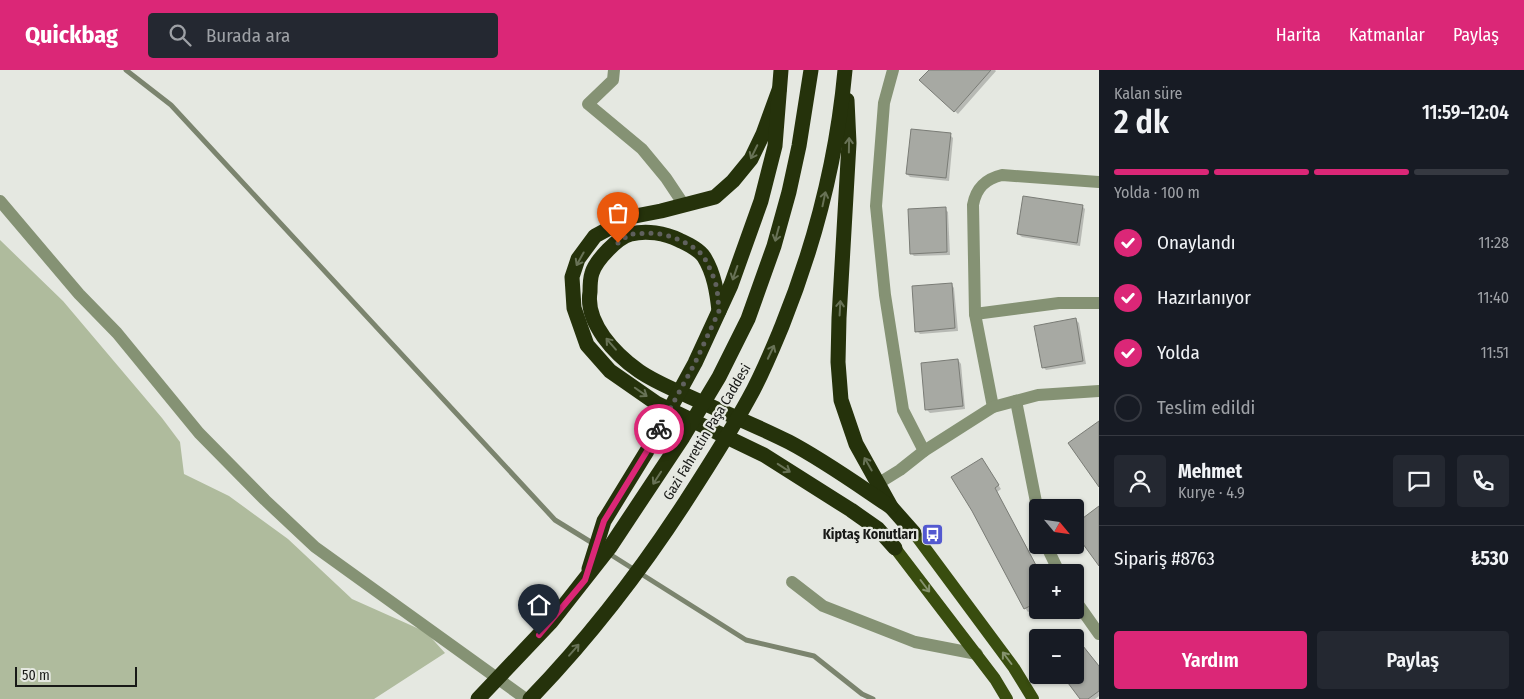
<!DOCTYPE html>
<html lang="tr">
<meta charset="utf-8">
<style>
body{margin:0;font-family:"Fira Sans Condensed",sans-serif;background:#242831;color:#f1f3f6;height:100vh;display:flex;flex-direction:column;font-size:19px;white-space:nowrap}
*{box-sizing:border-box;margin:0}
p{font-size:16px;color:#9ea1a6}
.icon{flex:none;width:28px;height:28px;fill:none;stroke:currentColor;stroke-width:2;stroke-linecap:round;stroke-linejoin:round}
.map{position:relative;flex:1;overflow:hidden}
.side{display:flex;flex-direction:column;background:#171b24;width:425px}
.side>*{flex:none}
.needle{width:32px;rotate:119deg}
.tools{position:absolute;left:1029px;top:429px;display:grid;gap:10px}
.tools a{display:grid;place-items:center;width:55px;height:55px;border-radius:5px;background:#171b24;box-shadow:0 1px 4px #0004;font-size:25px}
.scale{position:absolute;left:15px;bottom:12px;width:122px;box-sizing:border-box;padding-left:5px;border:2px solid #181917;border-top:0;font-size:14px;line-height:18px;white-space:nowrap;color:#181917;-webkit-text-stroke:4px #e5e8e1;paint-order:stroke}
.pin{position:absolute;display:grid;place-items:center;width:42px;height:42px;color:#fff;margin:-51px -21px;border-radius:50% 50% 50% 0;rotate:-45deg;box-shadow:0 0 5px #0007}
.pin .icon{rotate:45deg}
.courier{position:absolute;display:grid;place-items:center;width:50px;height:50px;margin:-25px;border:4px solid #db2777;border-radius:50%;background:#fff;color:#222;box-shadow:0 1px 6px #0007}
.headline em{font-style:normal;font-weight:600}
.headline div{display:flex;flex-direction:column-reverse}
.headline{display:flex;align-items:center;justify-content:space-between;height:85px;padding:0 15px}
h1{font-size:32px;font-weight:600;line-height:38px}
.bar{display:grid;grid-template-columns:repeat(4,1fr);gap:8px 5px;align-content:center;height:60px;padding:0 15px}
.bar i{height:6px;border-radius:4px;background:#363941}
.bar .active{background:#db2777}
.bar p{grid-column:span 4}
.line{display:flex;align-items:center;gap:12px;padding:0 15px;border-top:1px solid #363941}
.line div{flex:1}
.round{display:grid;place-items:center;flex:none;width:52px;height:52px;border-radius:5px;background:#242831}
ol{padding:0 15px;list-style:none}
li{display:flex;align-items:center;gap:15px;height:55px}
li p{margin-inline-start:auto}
li .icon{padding:5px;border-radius:50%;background:#db2777;color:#fff;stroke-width:4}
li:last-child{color:#9ea1a6}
li i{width:28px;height:28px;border:2px solid #363941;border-radius:50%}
.primary-button{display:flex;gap:10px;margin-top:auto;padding:10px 15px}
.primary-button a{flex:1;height:58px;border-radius:5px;background:#db2777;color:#fff;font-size:20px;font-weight:600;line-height:58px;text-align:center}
.primary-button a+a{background:#242831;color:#f1f3f6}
header{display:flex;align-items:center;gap:30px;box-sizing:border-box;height:70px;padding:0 25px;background:#db2777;color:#fff}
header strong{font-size:24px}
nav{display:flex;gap:28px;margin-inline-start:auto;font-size:18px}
.search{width:350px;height:45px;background:#242831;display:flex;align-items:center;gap:12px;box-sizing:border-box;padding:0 18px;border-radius:5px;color:#9ea1a6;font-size:19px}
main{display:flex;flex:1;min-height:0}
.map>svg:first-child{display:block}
</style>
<header>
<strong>Quickbag</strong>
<div class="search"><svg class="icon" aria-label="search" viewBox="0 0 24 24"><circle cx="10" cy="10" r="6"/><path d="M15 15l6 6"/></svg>Burada ara</div>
<nav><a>Harita</a><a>Katmanlar</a><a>Paylaş</a></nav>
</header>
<main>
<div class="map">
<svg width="1099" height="629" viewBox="0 0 1099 629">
<rect width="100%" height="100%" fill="#e5e8e1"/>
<path fill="#afbb9d" d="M0,170L63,231L162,348L180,372L184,404L229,426L288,469L352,529L426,562L445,583L374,629H0Z"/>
<g fill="#0003">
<path d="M930,0H995L996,1L958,44L921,10Z"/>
<path d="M950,65L953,68L949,111L910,107L907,104Z"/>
<path d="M1082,136L1085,139L1080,176L1022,167L1018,164Z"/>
<path d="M945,139L948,142L950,185L914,186L911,183Z"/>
<path d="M951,214L954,218L958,261L920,264L917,261Z"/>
<path d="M1076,250L1079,253L1086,294L1046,300L1043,297Z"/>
<path d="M958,290L961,294L965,339L930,343L927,340Z"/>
<path d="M982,389L1001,419L997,422L1040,502H1038V537L1028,542L1025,538L974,441Z"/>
<path d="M1075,584L1099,597V626L1095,629H1082L1063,605H1075Z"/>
</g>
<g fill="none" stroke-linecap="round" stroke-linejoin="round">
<g stroke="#7b846e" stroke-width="5">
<path d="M126,0L171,35L555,450L594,474"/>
<path d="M608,483L746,570L814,586L862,624L873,629"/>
</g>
</g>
<g fill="#a7a9a3" stroke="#7a7c76">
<path d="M929,0H991L954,42L919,10Z"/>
<path d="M911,59L951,63L946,108L906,104Z"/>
<path d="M1023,126L1083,135L1077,173L1017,164Z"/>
<path d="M946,137L947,182L910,184L908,139Z"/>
<path d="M952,213L955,258L915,262L912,216Z"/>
<path d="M1076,248L1083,291L1042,298L1034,256Z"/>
<path d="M958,289L963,336L925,340L921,293Z"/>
<path d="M1099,351V417L1068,373Z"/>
<path d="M982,388L999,415L995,418L1038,499V532L1024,539L972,441L951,407Z"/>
<path d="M1099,436V496L1075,463V454Z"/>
<path d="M1083,576L1099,596V621L1088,629H1080L1062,605H1075V582Z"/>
</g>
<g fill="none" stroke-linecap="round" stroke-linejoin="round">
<g stroke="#859274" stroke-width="12">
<path d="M614,0L613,10L588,34L642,79L666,108L684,135"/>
<path d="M893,0L884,33L876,136L885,225L903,340L924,381"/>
<path d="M0,131L79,224L117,263L199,363L265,430L315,477L526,629"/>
<path d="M975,244L1059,233H1099"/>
<path d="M1016,331L1038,442"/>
<path d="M993,337L975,244L973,135C976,118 985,109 1002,105L1099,112"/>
<path d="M879,413L900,400L924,381L993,337L1038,325L1099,321"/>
<path d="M1046,475L1059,502"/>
<path d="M792,512L823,536L915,572L977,584"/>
<path d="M1075,530L1099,564"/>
</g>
<g stroke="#394d0f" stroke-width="12">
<path d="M914,463L1014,598L1033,629"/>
<path d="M895,478L995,609L1007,629"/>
</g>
<g stroke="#25320b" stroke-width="15">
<path d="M779,20L763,64L751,89L733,111L715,127L661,141L630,147L595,166L578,189L572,207L574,238L587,275L610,301L656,333L764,385L851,440L878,459L895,478"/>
<path d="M847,30L849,73L839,248L838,292L841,330L856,374L891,437L914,463"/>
<path d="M719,241C717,222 714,203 704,187C699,179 687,174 679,170C665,163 646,160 631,164C618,167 596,190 592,203C590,209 590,216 590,222C585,253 615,284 639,301C655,312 673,319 690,327C723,342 757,356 789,372C825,391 858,415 891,437"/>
<path d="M589,499L604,451L647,381L695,293L731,215L761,131L775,76L781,0"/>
<path d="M478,629L551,552L610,477L683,367L719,307L748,249L774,176L789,122L799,76L811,0"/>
<path d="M530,629C589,568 640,502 686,431C708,397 730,363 749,328C762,305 772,280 782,256C815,174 837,88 845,0"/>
</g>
</g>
<defs><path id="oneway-shaft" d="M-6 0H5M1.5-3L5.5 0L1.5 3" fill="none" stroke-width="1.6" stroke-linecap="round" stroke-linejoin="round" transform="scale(1.25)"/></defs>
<g stroke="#687256">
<use href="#oneway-shaft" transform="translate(849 75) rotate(-89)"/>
<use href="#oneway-shaft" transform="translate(754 82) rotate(116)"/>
<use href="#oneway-shaft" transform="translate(824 129) rotate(-78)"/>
<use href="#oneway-shaft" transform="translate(777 164) rotate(105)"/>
<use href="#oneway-shaft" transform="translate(580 189) rotate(119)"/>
<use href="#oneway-shaft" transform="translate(735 203) rotate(109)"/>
<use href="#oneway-shaft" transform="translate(840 238) rotate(-87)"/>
<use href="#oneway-shaft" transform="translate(611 274) rotate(-131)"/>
<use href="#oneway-shaft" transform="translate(771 282) rotate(-65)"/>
<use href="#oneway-shaft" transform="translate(641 322) rotate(35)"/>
<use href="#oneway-shaft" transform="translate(868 394) rotate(-120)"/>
<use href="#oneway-shaft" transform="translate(784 398) rotate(33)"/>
<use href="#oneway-shaft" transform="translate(657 408) rotate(123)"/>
<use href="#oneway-shaft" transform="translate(574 580) rotate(-49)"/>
</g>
<g stroke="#86936e">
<use href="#oneway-shaft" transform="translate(925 516) rotate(53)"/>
<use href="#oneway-shaft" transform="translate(1007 588) rotate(-127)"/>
</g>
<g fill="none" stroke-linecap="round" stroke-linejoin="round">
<path stroke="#60615e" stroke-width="5" stroke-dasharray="0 9" d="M618,173L630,164L655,163L673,167L690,175L703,185L712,203L717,218L719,241L695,293L659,359"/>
<path stroke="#db2777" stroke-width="6" d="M539,565L585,510L604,451L647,381L659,359"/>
</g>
<defs>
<symbol id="bus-square" viewBox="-11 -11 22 22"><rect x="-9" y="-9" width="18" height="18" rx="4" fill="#5359d0" stroke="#e5e8e1"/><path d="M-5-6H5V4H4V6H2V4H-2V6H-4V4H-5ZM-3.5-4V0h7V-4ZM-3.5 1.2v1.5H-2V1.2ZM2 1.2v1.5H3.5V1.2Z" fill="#fff"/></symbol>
</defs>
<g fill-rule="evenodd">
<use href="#bus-square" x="920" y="452" width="25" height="25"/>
</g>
<g text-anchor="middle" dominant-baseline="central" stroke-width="4.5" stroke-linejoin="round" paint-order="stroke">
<g font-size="14" fill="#181917" stroke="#e5e8e1">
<text transform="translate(707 362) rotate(-59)">Gazi Fahrettin Paşa Caddesi</text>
</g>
<g font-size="14" font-weight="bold" fill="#181917" stroke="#e5e8e1" text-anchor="end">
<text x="917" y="464">Kiptaş Konutları</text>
</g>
</g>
</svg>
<div class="tools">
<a><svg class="needle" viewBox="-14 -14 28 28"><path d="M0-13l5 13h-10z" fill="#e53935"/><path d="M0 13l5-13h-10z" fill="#9ea1a6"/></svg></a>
<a>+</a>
<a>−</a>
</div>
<div class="scale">50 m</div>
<div class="pin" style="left:618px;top:173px;background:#ea580c"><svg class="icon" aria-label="bag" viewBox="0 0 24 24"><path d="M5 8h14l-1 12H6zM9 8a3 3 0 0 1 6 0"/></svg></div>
<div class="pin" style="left:539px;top:565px;background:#1f2937"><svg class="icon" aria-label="home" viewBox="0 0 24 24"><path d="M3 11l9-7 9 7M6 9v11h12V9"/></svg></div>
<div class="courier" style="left:659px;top:359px"><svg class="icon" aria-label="bike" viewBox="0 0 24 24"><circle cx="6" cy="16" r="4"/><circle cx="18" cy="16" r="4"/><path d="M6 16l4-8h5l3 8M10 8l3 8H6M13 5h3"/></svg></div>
</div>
<section class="side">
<div class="headline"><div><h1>2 dk</h1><p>Kalan süre</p></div><em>11:59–12:04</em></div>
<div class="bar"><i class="active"></i><i class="active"></i><i class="active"></i><i></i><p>Yolda · 100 m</p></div>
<ol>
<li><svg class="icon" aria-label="check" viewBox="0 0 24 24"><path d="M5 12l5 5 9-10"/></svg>Onaylandı<p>11:28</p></li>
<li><svg class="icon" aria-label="check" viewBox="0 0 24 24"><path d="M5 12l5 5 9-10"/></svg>Hazırlanıyor<p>11:40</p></li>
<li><svg class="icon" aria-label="check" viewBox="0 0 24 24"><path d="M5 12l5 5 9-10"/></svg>Yolda<p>11:51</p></li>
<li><i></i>Teslim edildi</li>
</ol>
<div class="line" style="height:90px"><a class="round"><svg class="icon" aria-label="person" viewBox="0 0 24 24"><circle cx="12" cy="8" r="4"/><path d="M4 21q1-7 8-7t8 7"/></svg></a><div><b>Mehmet</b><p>Kurye · 4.9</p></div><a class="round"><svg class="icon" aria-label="chat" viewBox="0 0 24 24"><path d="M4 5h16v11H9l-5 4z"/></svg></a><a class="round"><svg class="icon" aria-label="phone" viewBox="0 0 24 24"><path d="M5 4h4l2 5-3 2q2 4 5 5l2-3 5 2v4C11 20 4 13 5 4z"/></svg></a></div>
<div class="line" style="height:65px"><div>Sipariş #8763</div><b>₺530</b></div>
<div class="primary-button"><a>Yardım</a><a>Paylaş</a></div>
</section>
</main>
